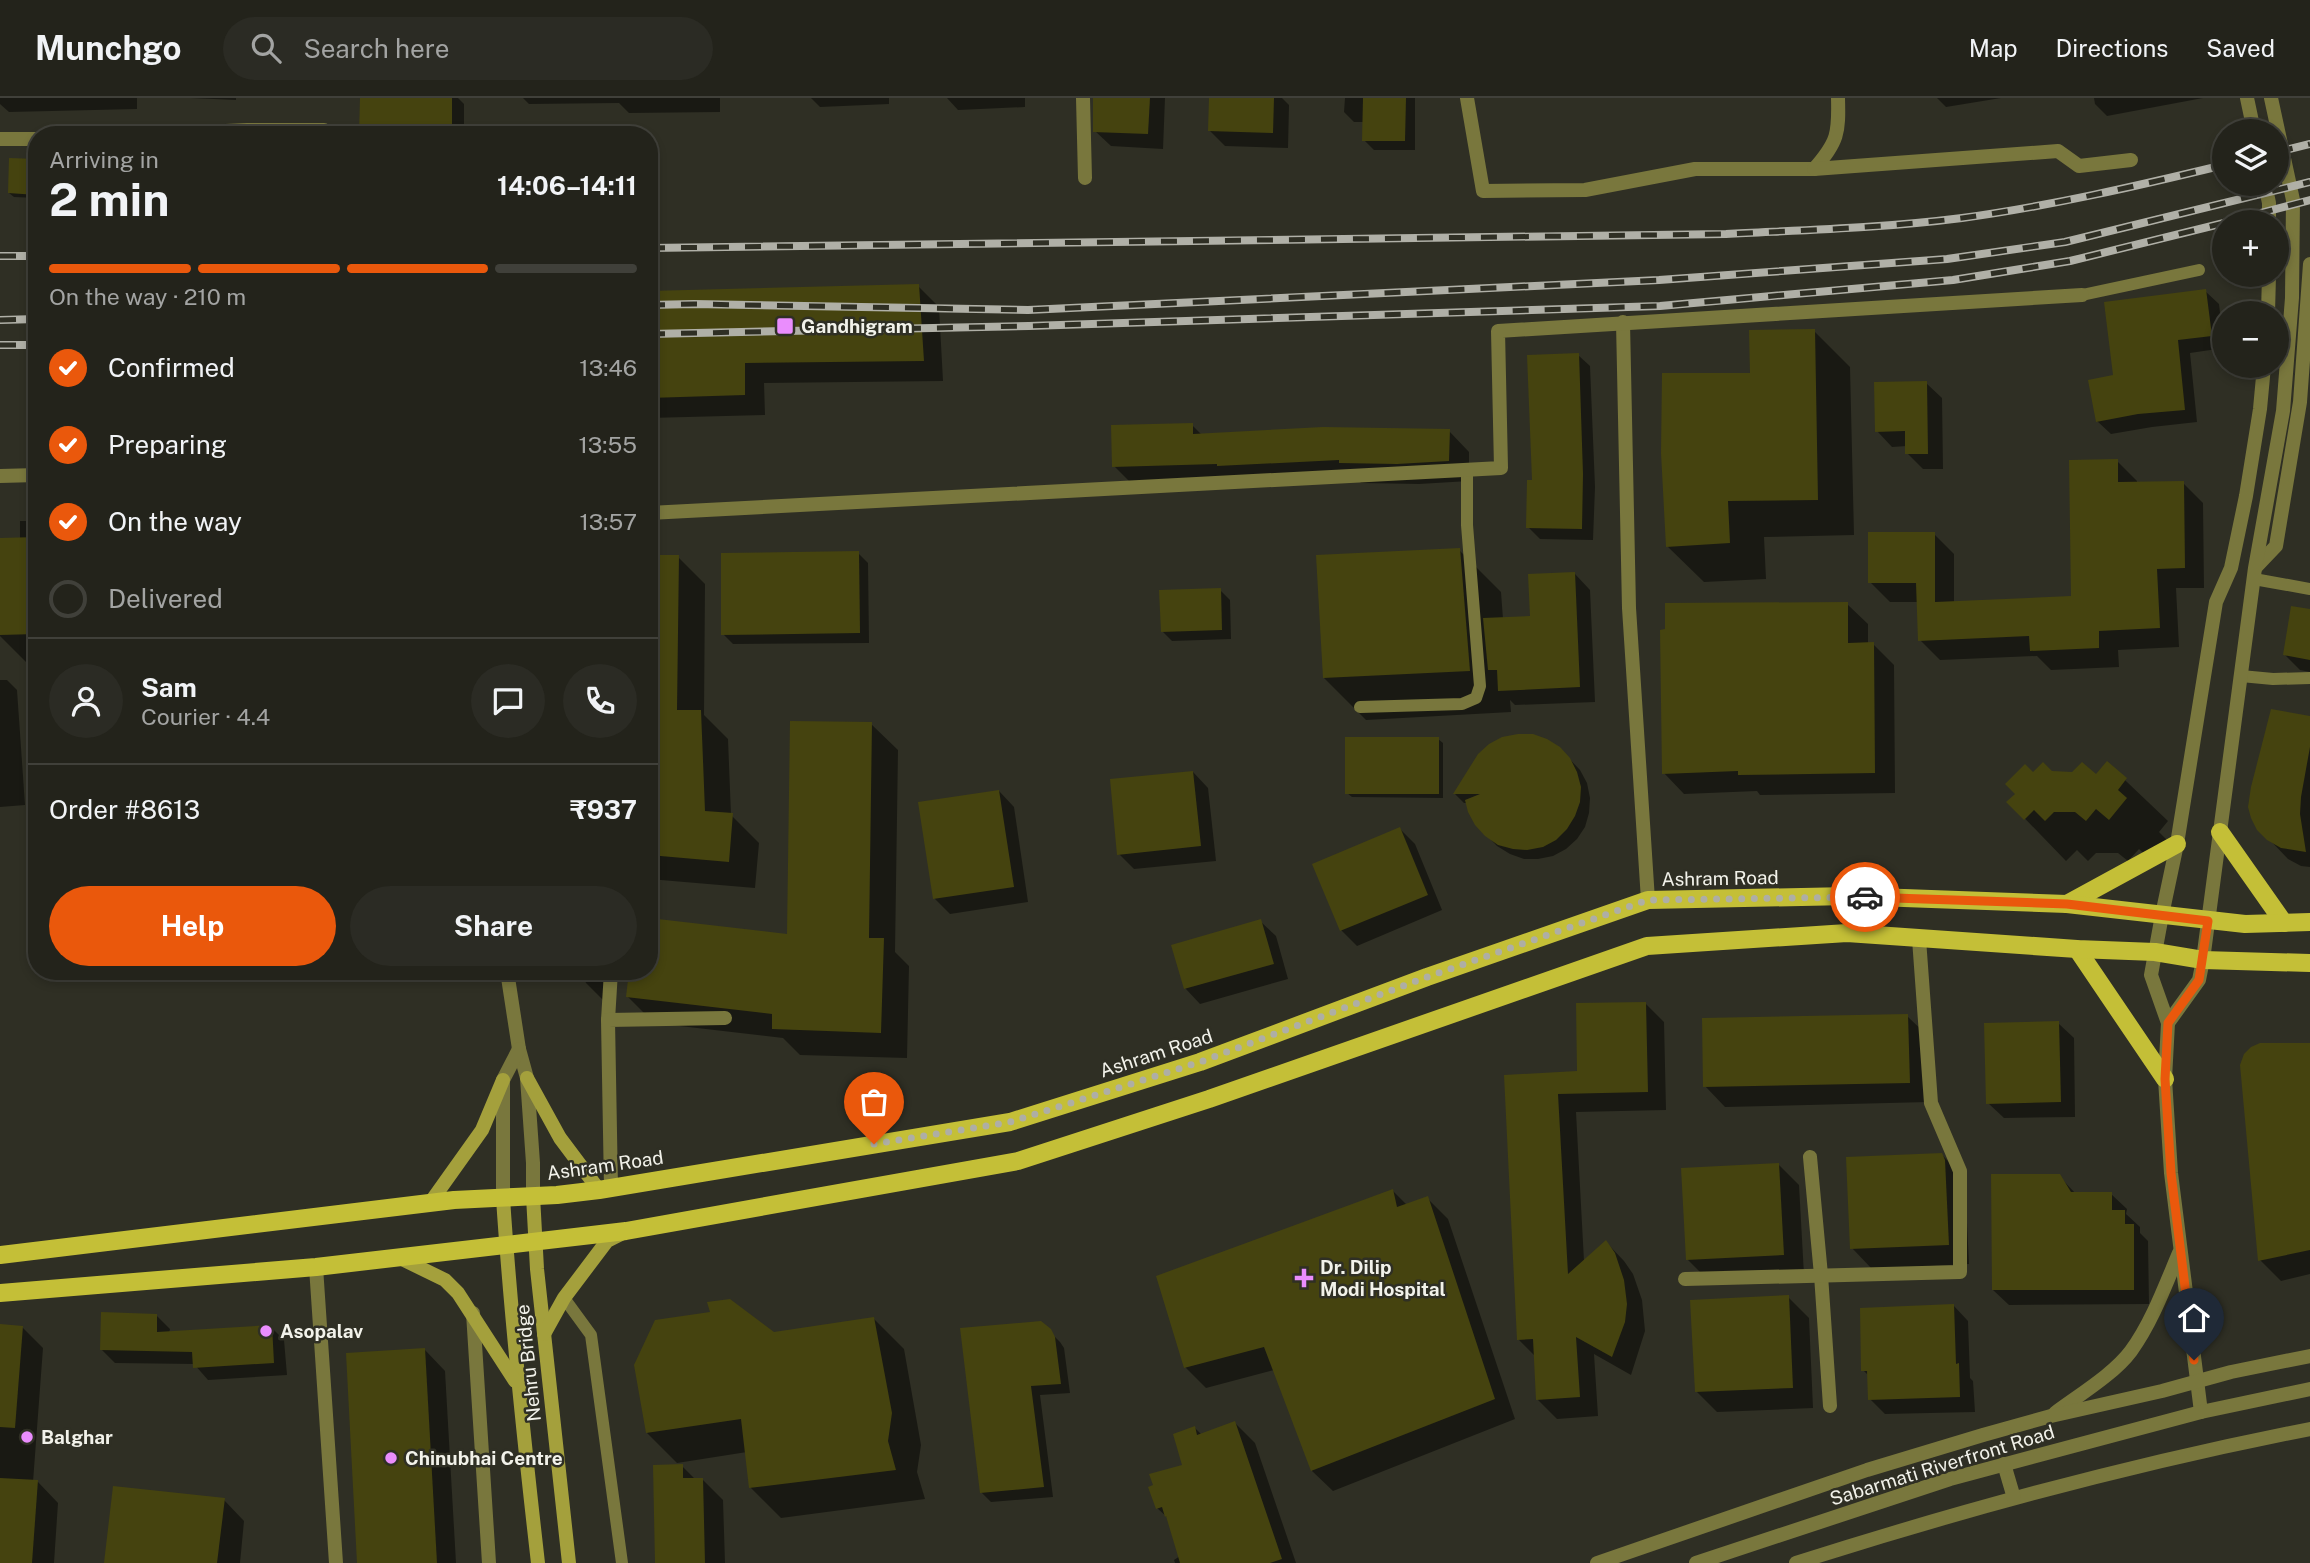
<!DOCTYPE html>
<meta charset="utf-8">
<style>
body{margin:0;font-family:"Public Sans",sans-serif;background:#2b2b24;color:#f1f3f6;height:100vh;display:flex;flex-direction:column;font-size:26px;white-space:nowrap}
*{box-sizing:border-box;margin:0}
p{font-size:23px;color:#a3a4a3}
.icon{flex:none;width:38px;height:38px;fill:none;stroke:currentColor;stroke-width:2;stroke-linecap:round;stroke-linejoin:round}
.map{position:relative;flex:1;overflow:hidden}
.details{position:absolute;left:28px;top:28px;width:630px;height:854px;display:flex;flex-direction:column;background:#23231b;border-radius:28px;box-shadow:0 4px 10px #0003,0 0 0 2px #40403a}
.details>*{flex:none}
.fabs{position:absolute;left:2212px;top:21px;display:grid;gap:14px}
.fabs a{display:grid;place-items:center;width:77px;height:77px;border-radius:50%;background:#23231b;box-shadow:0 4px 10px #0003,0 0 0 2px #40403a;font-size:35px}
.pin{position:absolute;display:grid;place-items:center;width:60px;height:60px;color:#fff;margin:-72px -30px;border-radius:50% 50% 50% 0;rotate:-45deg;box-shadow:0 0 7px #0007}
.pin .icon{rotate:45deg}
.courier{position:absolute;display:grid;place-items:center;width:70px;height:70px;margin:-35px;border:5px solid #ea580c;border-radius:50%;background:#fff;color:#222;box-shadow:0 2px 9px #0007}
.headline em{font-style:normal;font-weight:700}
.headline div{display:flex;flex-direction:column-reverse}
.headline{display:flex;align-items:center;justify-content:space-between;height:119px;padding:0 21px}
h1{font-size:46px;font-weight:700;line-height:52px}
.bar{display:grid;grid-template-columns:repeat(4,1fr);gap:10px 7px;align-content:center;height:84px;padding:0 21px}
.bar i{height:9px;border-radius:5px;background:#40403a}
.bar .active{background:#ea580c}
.bar p{grid-column:span 4}
.line{display:flex;align-items:center;gap:18px;padding:0 21px;border-top:2px solid #40403a}
.line div{flex:1}
.round{display:grid;place-items:center;flex:none;width:74px;height:74px;border-radius:37px;background:#2b2b24}
ol{padding:0 21px;list-style:none}
li{display:flex;align-items:center;gap:21px;height:77px}
li p{margin-inline-start:auto}
li .icon{padding:7px;border-radius:50%;background:#ea580c;color:#fff;stroke-width:4}
li:last-child{color:#a3a4a3}
li i{width:38px;height:38px;border:4px solid #40403a;border-radius:50%}
.action{display:flex;gap:14px;margin-top:auto;padding:14px 21px}
.action a{flex:1;height:80px;border-radius:42px;background:#ea580c;color:#fff;font-size:28px;font-weight:700;line-height:80px;text-align:center}
.action a+a{background:#2b2b24;color:#f1f3f6}
header{display:flex;align-items:center;gap:42px;box-sizing:border-box;height:98px;padding:0 35px;background:#23231b;border-bottom:2px solid #40403a}
header strong{font-size:33px}
nav{display:flex;gap:38px;margin-inline-start:auto;font-size:24px}
.search{width:490px;height:63px;background:#2b2b24;display:flex;align-items:center;gap:18px;box-sizing:border-box;padding:0 24px;border-radius:38px;color:#a3a4a3;font-size:26px}
.map>svg:first-child{display:block}
</style>
<header>
<strong>Munchgo</strong>
<div class="search"><svg class="icon" aria-label="search" viewBox="0 0 24 24"><circle cx="10" cy="10" r="6"/><path d="M15 15l6 6"/></svg>Search here</div>
<nav><a>Map</a><a>Directions</a><a>Saved</a></nav>
</header>
<div class="map">
<svg width="2310" height="1465" viewBox="0 0 2310 1465">
<rect width="100%" height="100%" fill="#2f2f24"/>
<g fill="#0007">
<path d="M0,0H137V11L9,14L0,6Z"/>
<path d="M191,0H236V2Z"/>
<path d="M361,0H458L464,6V37H361Z"/>
<path d="M523,0H720V14L629,15L619,5L529,6Z"/>
<path d="M811,0H889V6L820,9Z"/>
<path d="M947,0H1025V9L958,12Z"/>
<path d="M1096,0H1165L1163,51L1111,48L1095,33Z"/>
<path d="M1211,0H1282L1289,7L1288,50L1225,48L1209,32Z"/>
<path d="M1345,0H1415V52H1374L1364,42V24H1354L1344,14Z"/>
<path d="M1937,0H2001L1946,9Z"/>
<path d="M2094,0H2203L2107,18L2095,6Z"/>
<path d="M37,62V100L14,99L9,95Z"/>
<path d="M918,188L939,209L943,283L764,285L765,317L649,320V195Z"/>
<path d="M2205,193L2219,206L2224,250L2190,255L2197,324L2152,329L2111,336L2097,323L2115,278Z"/>
<path d="M1814,233L1850,269L1854,437L1764,439L1766,481L1704,484L1667,448L1752,277Z"/>
<path d="M1578,257L1590,268L1595,389L1593,442L1540,441L1528,429L1534,384Z"/>
<path d="M1926,285L1942,300L1943,371H1923L1907,355V348L1892,349L1877,333Z"/>
<path d="M1192,327L1203,338L1449,333L1469,354V383L1419,386L1361,385L1358,382L1134,388L1114,368Z"/>
<path d="M2117,363L2137,383V385H2183L2203,405L2204,490H2176L2179,549L2118,552L2119,569L2051,572L2037,558L1940,562L1920,542L1919,504H1890L1870,484L1934,436L1954,456V505L2072,500Z"/>
<path d="M20,423H37V566H28L0,538V442L20,441Z"/>
<path d="M1459,452L1501,494L1503,521L1531,519L1575,476L1590,492L1595,604L1515,607L1510,602L1511,614L1366,622L1324,580Z"/>
<path d="M858,455L868,465L869,545L733,546L723,536Z"/>
<path d="M649,459H678L705,486L704,617L728,641L731,717L759,745L755,790L649,781Z"/>
<path d="M1220,492L1230,502L1231,541L1172,543L1162,533Z"/>
<path d="M1847,506L1868,526V546H1873L1894,567L1895,695L1760,697L1757,693L1684,696L1664,675Z"/>
<path d="M2310,513V574L2300,572L2285,557Z"/>
<path d="M0,582H7L17,592L25,707L0,709Z"/>
<path d="M2310,620V769L2301,768L2288,761L2269,741Z"/>
<path d="M871,626L898,652L895,854L909,868L907,960L800,957L783,940L654,925L628,899L649,873L788,838Z"/>
<path d="M1438,641L1443,645V700L1352,699L1347,695Z"/>
<path d="M1559,650L1580,672L1587,685L1590,700L1589,715L1585,729L1577,741L1566,751L1553,758L1538,761H1524L1510,756L1497,748L1476,726L1468,705H1464L1455,696Z"/>
<path d="M2107,665L2168,723L2159,734L2168,743L2151,762L2139,751L2128,763L2118,755H2096L2088,763L2077,752L2066,763L2009,704L2033,676L2051,675L2096,679Z"/>
<path d="M1193,674L1208,690L1216,763L1134,771L1119,756Z"/>
<path d="M999,693L1014,709L1028,804L950,816L934,800Z"/>
<path d="M1400,731L1415,746L1442,812L1357,848L1341,832Z"/>
<path d="M1260,823L1276,838L1288,881L1200,906L1185,890Z"/>
<path d="M581,873H615L614,913L586,885Z"/>
<path d="M1645,905L1664,924L1666,1012L1576,1014L1584,1163L1606,1144L1624,1163L1633,1176L1642,1202L1645,1233L1631,1277L1594,1256L1598,1318L1557,1321L1538,1302L1535,1258L1519,1242L1506,979L1579,975Z"/>
<path d="M1907,918L1928,938L1929,1004L1725,1009L1705,988Z"/>
<path d="M2058,925L2074,940L2075,1019L2004,1020L1988,1005Z"/>
<path d="M2310,947V1176L2281,1183L2260,1162Z"/>
<path d="M1941,1056L1962,1077L1965,1084L1969,1166L1872,1171L1852,1150Z"/>
<path d="M1779,1067L1799,1087L1804,1177L1708,1182L1687,1161Z"/>
<path d="M2059,1078L2076,1096H2111L2127,1111L2126,1116L2140,1129V1135L2148,1143L2149,1206L2009,1207L1993,1192Z"/>
<path d="M1393,1093L1407,1107L1427,1100L1448,1121L1515,1321L1333,1393L1312,1373L1274,1272L1206,1290L1185,1269Z"/>
<path d="M1788,1199L1809,1220L1813,1310L1717,1314L1697,1294Z"/>
<path d="M1953,1207L1968,1223L1970,1280L1973,1283L1975,1314L1885,1316L1870,1301L1869,1278L1863,1272Z"/>
<path d="M156,1217L170,1231L169,1235L271,1229L284,1242L287,1277L208,1282L194,1266L115,1265L102,1252Z"/>
<path d="M874,1221L904,1251L921,1347L917,1374L925,1401L781,1420L751,1390L747,1354L677,1365L647,1335L774,1236Z"/>
<path d="M1041,1225L1060,1244L1064,1250L1070,1295L1040,1297L1053,1399L991,1404L981,1394Z"/>
<path d="M0,1227L22,1229L43,1250L33,1384H38L58,1405L54,1465H0Z"/>
<path d="M425,1252L445,1273L456,1465H359Z"/>
<path d="M1235,1325L1255,1345L1296,1465H1175L1174,1462L1180,1458L1168,1420L1157,1410L1184,1368L1195,1330L1202,1337Z"/>
<path d="M682,1368L696,1382H703L723,1402L725,1465H657Z"/>
<path d="M224,1402L244,1423L240,1465H106Z"/>
</g>
<g fill="#45430f">
<path d="M360,0H452V37H359Z"/>
<path d="M1093,0H1150L1148,36L1093,34Z"/>
<path d="M1209,0H1274L1273,35L1208,33Z"/>
<path d="M1363,0H1406L1405,43H1362Z"/>
<path d="M9,60L37,61V97L8,95Z"/>
<path d="M919,186L924,263L745,265V297L649,300V193Z"/>
<path d="M2206,191L2212,238L2178,242L2185,312L2138,316L2096,324L2088,282L2113,277L2104,204Z"/>
<path d="M1815,231L1818,402L1728,403L1730,445L1666,449L1661,355L1662,275H1750L1749,232Z"/>
<path d="M1579,255L1583,376L1582,431L1526,430L1527,382H1532L1527,257Z"/>
<path d="M1927,283L1928,356H1905V333L1875,334L1874,284Z"/>
<path d="M1193,325V336L1323,329L1450,331L1449,363L1397,366L1339,365V362L1217,368V366L1112,369L1111,327Z"/>
<path d="M2118,361V384L2184,383L2185,470L2157,471L2160,530L2099,533V550L2030,553L2029,538L1918,543L1916,485H1868V434H1935V504L2071,498L2069,362Z"/>
<path d="M37,439V536L0,537V440Z"/>
<path d="M1460,450L1470,573L1323,580L1316,457Z"/>
<path d="M859,453L860,535L721,537V455Z"/>
<path d="M649,457H679L677,612H701L705,713L733,715L729,764L649,757Z"/>
<path d="M1575,474L1580,589L1498,593L1497,572H1488L1483,520L1530,518L1528,476Z"/>
<path d="M1221,490L1222,532L1161,534L1159,492Z"/>
<path d="M1848,504V545L1874,544L1875,675L1738,677V673L1662,676L1660,532L1665,531V505Z"/>
<path d="M2291,508L2310,511V562L2283,557Z"/>
<path d="M2271,611L2310,618V649L2301,699L2300,716L2306,754L2281,750L2267,742L2257,732L2251,720L2248,709L2251,689Z"/>
<path d="M790,623L872,624L869,840H884L881,935L772,931V916L626,899L629,873H649V820L787,836Z"/>
<path d="M1518,636H1533L1547,641L1560,649L1570,660L1577,674L1581,689L1580,704L1575,718L1567,731L1556,742L1543,749L1527,752L1513,751L1498,747L1485,738L1475,727L1468,714L1465,702L1480,696H1453L1478,656L1489,646L1502,639Z"/>
<rect x="1345" y="639" width="94" height="57"/>
<path d="M2107,663L2127,680L2118,692L2127,700L2109,722L2096,711L2086,723L2075,714H2054L2045,723L2034,712L2024,722L2006,704L2015,696L2005,686L2025,666L2033,674L2043,664L2052,673L2072,674L2082,664L2096,676Z"/>
<path d="M1193,673L1201,748L1117,757L1110,681Z"/>
<path d="M999,692L1014,789L933,801L918,704Z"/>
<path d="M1400,729L1428,797L1340,833L1312,766Z"/>
<path d="M1261,821L1274,866L1184,891L1171,847Z"/>
<path d="M1646,904L1648,994L1558,996L1568,1176L1606,1142L1615,1155L1624,1182L1627,1206L1625,1224L1612,1259L1576,1239L1580,1299L1536,1302L1533,1241L1517,1242L1504,977L1577,973L1576,905Z"/>
<path d="M1908,916L1910,985L1703,989L1702,920Z"/>
<path d="M2059,923L2061,1004L1986,1006L1984,925Z"/>
<path d="M2260,945H2310V1152L2258,1163L2240,967L2244,956L2251,949Z"/>
<path d="M1942,1055L1945,1062L1949,1147L1850,1151L1846,1059Z"/>
<path d="M1779,1065L1784,1157L1686,1162L1681,1070Z"/>
<path d="M1991,1076H2060L2071,1094H2112V1112H2125V1126H2134V1192H1992Z"/>
<path d="M1393,1091L1397,1109L1428,1098L1495,1301L1311,1373L1264,1249L1184,1270L1156,1178Z"/>
<path d="M1789,1197L1793,1290L1695,1294L1690,1202Z"/>
<path d="M730,1201L774,1234L874,1219L892,1315L888,1343L896,1372L749,1390L741,1321L646,1335L634,1267L655,1222L710,1214L707,1204Z"/>
<path d="M1954,1206L1956,1266L1959,1265L1960,1299L1868,1302L1867,1273H1861L1860,1210Z"/>
<path d="M101,1214L157,1216V1234L272,1227L274,1265L193,1270L192,1254L100,1252Z"/>
<path d="M1041,1223L1051,1231L1055,1239L1061,1286L1031,1288L1044,1389L980,1395L960,1230Z"/>
<path d="M0,1226L23,1228L15,1330L0,1329Z"/>
<path d="M425,1250L437,1465H357L346,1255Z"/>
<path d="M1235,1323L1282,1461L1270,1465H1180L1166,1418L1165,1419L1162,1409L1156,1411L1148,1389L1153,1387L1149,1376L1182,1367L1173,1336L1195,1328L1197,1337Z"/>
<path d="M683,1366V1380H703L705,1465H655L653,1367Z"/>
<path d="M0,1380L38,1382L32,1465H0Z"/>
<path d="M113,1388L225,1400L217,1465H104Z"/>
</g>
<g fill="none" stroke-linecap="round" stroke-linejoin="round">
<g stroke="#79773d" stroke-width="12">
<path d="M2082,197L2199,172"/>
<path d="M2254,481L2310,491"/>
<path d="M2241,578L2273,581L2310,580"/>
<path d="M1360,609L1462,606L1476,600L1480,588L1467,427V372"/>
<path d="M564,1200L591,1237L622,1465"/>
</g>
<g stroke="#79773d" stroke-width="14">
<path d="M1083,0L1085,80"/>
<path d="M1467,0L1483,93L1585,92L1695,71H1814C1838,44 1839,35 1838,0"/>
<path d="M141,37L247,32H324"/>
<path d="M0,41H37"/>
<path d="M1814,71L2058,53L2079,68L2131,62"/>
<path d="M1623,224L1629,510L1648,802"/>
<path d="M649,415L1501,370L1498,233L2082,197"/>
<path d="M608,922L611,873"/>
<path d="M1810,1059L1821,1177L1830,1308"/>
<path d="M611,1090L608,922L725,920"/>
<path d="M316,1169L336,1465"/>
<path d="M1685,1181L1960,1174V1073L1931,1005L1919,841"/>
<path d="M473,1215L489,1465"/>
<path d="M1796,1465C1965,1411 2136,1365 2310,1331"/>
</g>
<g stroke="#79773d" stroke-width="14">
<path d="M2247,0L2254,33"/>
<path d="M2265,86L2269,105V124"/>
<path d="M2268,215L2269,177"/>
<path d="M0,378L37,377"/>
<path d="M2256,469L2276,448L2300,304L2310,166"/>
<path d="M507,873L519,951L527,980L533,1065V1098"/>
<path d="M2168,925L2199,882L2203,862L2255,470L2283,313L2292,200L2293,102L2271,0"/>
<path d="M503,1100V982L519,951"/>
<path d="M2201,1314L2171,1075L2165,981L2168,925L2151,877L2162,817L2177,746L2216,504L2231,470L2246,398L2260,311L2264,268"/>
<path d="M2055,1315C2079,1297 2114,1276 2131,1253C2152,1224 2165,1188 2179,1155"/>
<path d="M2004,1366L2014,1400"/>
<path d="M1597,1465L1867,1372L1983,1337L2051,1318L2162,1293L2231,1274L2310,1258"/>
<path d="M1696,1465L1950,1381L2201,1314L2310,1291"/>
</g>
<g stroke="#a4a03c" stroke-width="14">
<path d="M527,980L560,1040L599,1092"/>
<path d="M533,1098L537,1171L569,1465"/>
<path d="M503,1100C511,1222 524,1343 538,1465"/>
<path d="M430,1105L482,1032L503,982"/>
<path d="M400,1160L445,1182L458,1195L515,1283"/>
<path d="M544,1236L564,1200L607,1143L621,1136"/>
</g>
<g stroke="#c4bf37" stroke-width="18">
<path d="M2220,734L2284,825"/>
<path d="M2067,806L2177,746"/>
<path d="M2077,851L2165,981"/>
<path d="M0,1157L454,1102L557,1097L599,1092L1010,1024L1200,964L1427,879L1648,802L1849,798L2067,806L2245,826L2310,824"/>
<path d="M0,1195L316,1169L626,1133L1018,1063L1209,1001L1647,848L1847,835L2077,851L2155,854L2203,862L2310,865"/>
</g>
<defs>
<g id="rail">
<path d="M2277,54L2310,46"/>
<path d="M2226,124L2310,102"/>
<path d="M649,150L1726,136C1805,132 1884,130 1962,120C2050,108 2137,88 2224,67"/>
<path d="M0,158H37"/>
<path d="M649,207L694,206L1028,212L1659,182L1947,161L2065,144L2310,84"/>
<path d="M0,222L37,221"/>
<path d="M649,236L1029,228L1660,208L1953,182L2070,163L2224,125"/>
<path d="M0,247H37"/>
</g>
</defs>
<use href="#rail" stroke="#b0b0a7" stroke-width="8"/>
<use href="#rail" stroke="#2f2f24" stroke-width="5" stroke-dasharray="16" stroke-linecap="butt"/>
</g>
<g fill="none" stroke-linecap="round" stroke-linejoin="round">
<path stroke="#aeaea5" stroke-width="7" stroke-dasharray="0 12.6" d="M874,1046L1010,1024L1058,1009L1200,964L1427,879L1648,802L1865,799"/>
<path stroke="#ea580c" stroke-width="9" d="M1865,799L2067,806L2208,823L2199,882L2168,925L2165,981L2171,1075L2194,1262"/>
</g>
<g fill="#ea8dfd" stroke="#2f2f24" stroke-width="2.5">
<rect x="776" y="219" width="18" height="18" rx="3.5"/>
<path d="M1300.5 1169.5h7v7h7v7h-7v7h-7v-7h-7v-7h7z"/>
<circle cx="266" cy="1233" r="7"/>
<circle cx="27" cy="1339" r="7"/>
<circle cx="391" cy="1360" r="7"/>
</g>
<g text-anchor="middle" dominant-baseline="central" stroke-width="5" stroke-linejoin="round" paint-order="stroke">
<g font-size="19" font-weight="bold" fill="#f2f2ea" stroke="#2f2f24" text-anchor="start">
<text x="801" y="228">Gandhigram</text>
<text x="1320" y="1169">Dr. Dilip<tspan x="1320" dy="22">Modi Hospital</tspan></text>
<text x="280" y="1233">Asopalav</text>
<text x="41" y="1339">Balghar</text>
<text x="405" y="1360">Chinubhai Centre</text>
</g>
<g font-size="19" fill="#f2f2ea" stroke="#2f2f24">
<text transform="translate(1720 780) rotate(-1)">Ashram Road</text>
<text transform="translate(1156 955) rotate(-18)">Ashram Road</text>
<text transform="translate(605 1067) rotate(-8)">Ashram Road</text>
<text transform="translate(528 1265) rotate(-96)">Nehru Bridge</text>
<text transform="translate(1942 1367) rotate(-17)">Sabarmati Riverfront Road</text>
</g>
</g>
</svg>
<div class="fabs">
<a><svg class="icon" aria-label="layers" viewBox="0 0 24 24"><path d="M12 4l9 5-9 5-9-5zM3 14l9 5 9-5"/></svg></a>
<a>+</a>
<a>−</a>
</div>
<div class="pin" style="left:874px;top:1046px;background:#ea580c"><svg class="icon" aria-label="bag" viewBox="0 0 24 24"><path d="M5 8h14l-1 12H6zM9 8a3 3 0 0 1 6 0"/></svg></div>
<div class="pin" style="left:2194px;top:1262px;background:#1f2937"><svg class="icon" aria-label="home" viewBox="0 0 24 24"><path d="M3 11l9-7 9 7M6 9v11h12V9"/></svg></div>
<div class="courier" style="left:1865px;top:799px"><svg class="icon" aria-label="car" viewBox="0 0 24 24"><path d="M5 17H2v-5l4-1 3-4h7l3 4 3 1v5h-3M9 17h6M6 11h13"/><circle cx="7" cy="17" r="2"/><circle cx="17" cy="17" r="2"/></svg></div>
<section class="details">
<div class="headline"><div><h1>2 min</h1><p>Arriving in</p></div><em>14:06–14:11</em></div>
<div class="bar"><i class="active"></i><i class="active"></i><i class="active"></i><i></i><p>On the way · 210 m</p></div>
<ol>
<li><svg class="icon" aria-label="check" viewBox="0 0 24 24"><path d="M5 12l5 5 9-10"/></svg>Confirmed<p>13:46</p></li>
<li><svg class="icon" aria-label="check" viewBox="0 0 24 24"><path d="M5 12l5 5 9-10"/></svg>Preparing<p>13:55</p></li>
<li><svg class="icon" aria-label="check" viewBox="0 0 24 24"><path d="M5 12l5 5 9-10"/></svg>On the way<p>13:57</p></li>
<li><i></i>Delivered</li>
</ol>
<div class="line" style="height:126px"><a class="round"><svg class="icon" aria-label="person" viewBox="0 0 24 24"><circle cx="12" cy="8" r="4"/><path d="M4 21q1-7 8-7t8 7"/></svg></a><div><b>Sam</b><p>Courier · 4.4</p></div><a class="round"><svg class="icon" aria-label="chat" viewBox="0 0 24 24"><path d="M4 5h16v11H9l-5 4z"/></svg></a><a class="round"><svg class="icon" aria-label="phone" viewBox="0 0 24 24"><path d="M5 4h4l2 5-3 2q2 4 5 5l2-3 5 2v4C11 20 4 13 5 4z"/></svg></a></div>
<div class="line" style="height:91px"><div>Order #8613</div><b>₹937</b></div>
<div class="action"><a>Help</a><a>Share</a></div>
</section>
</div>
